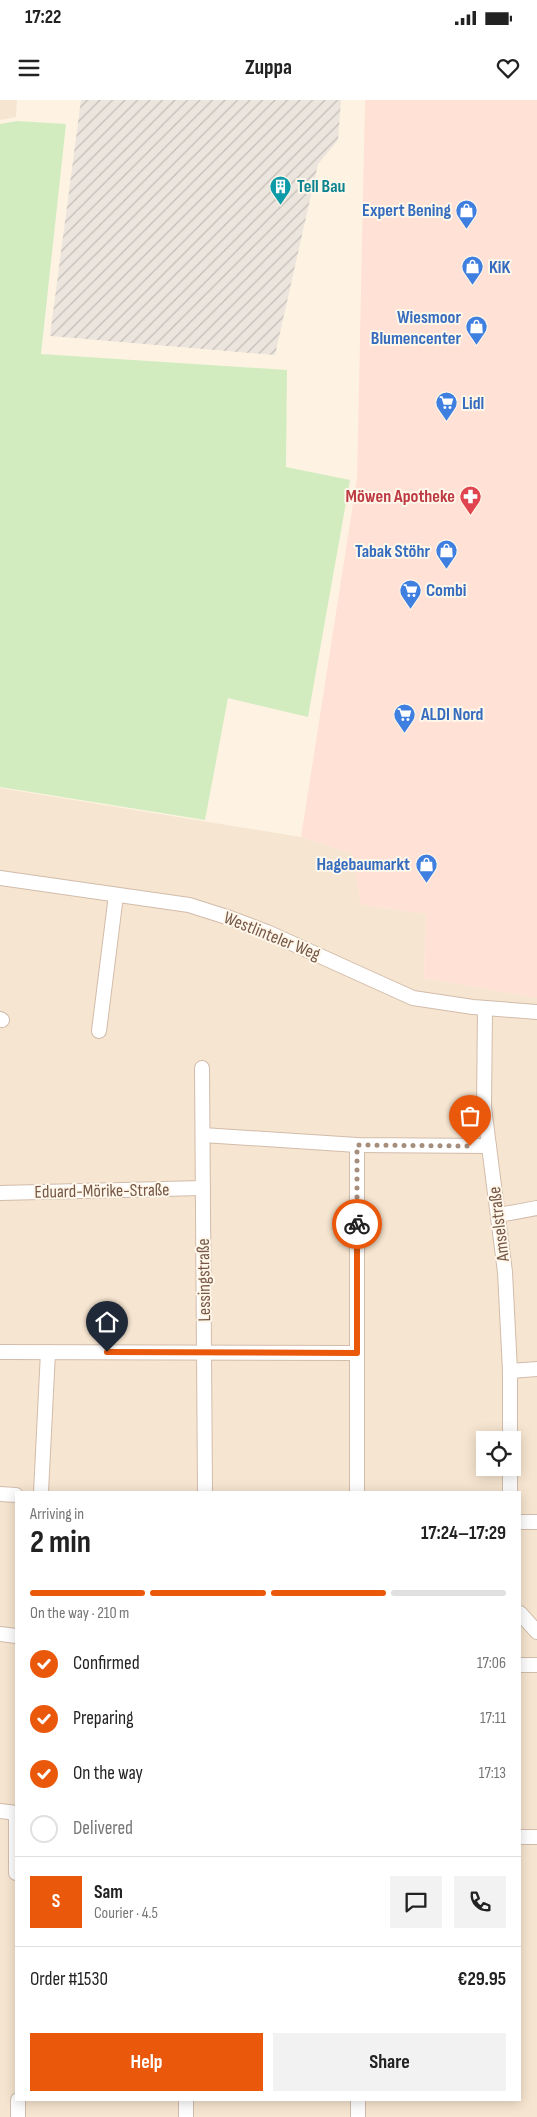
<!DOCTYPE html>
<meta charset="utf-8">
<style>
body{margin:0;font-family:"Sofia Sans Condensed",sans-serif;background:#f2f2f2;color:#222;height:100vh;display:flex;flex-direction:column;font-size:19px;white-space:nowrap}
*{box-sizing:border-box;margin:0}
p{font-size:16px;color:#767676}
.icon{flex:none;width:28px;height:28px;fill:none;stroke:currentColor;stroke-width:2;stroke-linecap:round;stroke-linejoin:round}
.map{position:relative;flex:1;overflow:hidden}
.sheet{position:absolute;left:15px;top:1391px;width:506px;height:610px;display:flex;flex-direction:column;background:#fff;border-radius:0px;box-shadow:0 2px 12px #0003}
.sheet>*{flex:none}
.tools{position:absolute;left:476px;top:1331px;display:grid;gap:10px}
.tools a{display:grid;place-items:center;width:45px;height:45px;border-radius:0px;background:#fff;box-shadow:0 2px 12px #0003;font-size:25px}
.pin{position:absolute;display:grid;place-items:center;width:42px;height:42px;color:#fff;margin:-51px -21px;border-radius:50% 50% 50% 0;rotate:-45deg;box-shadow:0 0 5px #0007}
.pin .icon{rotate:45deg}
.courier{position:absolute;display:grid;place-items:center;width:50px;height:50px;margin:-25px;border:4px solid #ea580c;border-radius:50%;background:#fff;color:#222;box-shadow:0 1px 6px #0007}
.head em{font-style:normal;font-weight:700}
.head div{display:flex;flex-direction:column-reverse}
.head{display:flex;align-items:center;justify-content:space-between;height:85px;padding:0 15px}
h1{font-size:32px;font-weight:700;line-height:38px}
.bar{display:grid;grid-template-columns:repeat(4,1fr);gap:8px 5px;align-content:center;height:60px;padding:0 15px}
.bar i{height:6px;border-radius:4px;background:#e0e0e0}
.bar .on{background:#ea580c}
.bar p{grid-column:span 4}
.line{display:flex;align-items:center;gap:12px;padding:0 15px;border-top:1px solid #e0e0e0}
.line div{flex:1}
.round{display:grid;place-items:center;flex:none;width:52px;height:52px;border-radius:0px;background:#f2f2f2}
ol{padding:0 15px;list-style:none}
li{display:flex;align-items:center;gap:15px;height:55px}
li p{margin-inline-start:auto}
li .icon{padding:5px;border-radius:50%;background:#ea580c;color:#fff;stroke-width:4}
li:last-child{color:#767676}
li i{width:28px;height:28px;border:2px solid #e0e0e0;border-radius:50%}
.cta{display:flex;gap:10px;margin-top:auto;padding:10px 15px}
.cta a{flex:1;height:58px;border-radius:0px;background:#ea580c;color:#fff;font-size:20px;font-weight:700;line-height:58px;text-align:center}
.cta a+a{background:#f2f2f2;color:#222}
.status{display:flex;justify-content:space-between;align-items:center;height:35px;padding:0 25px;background:#fff;direction:ltr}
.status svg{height:14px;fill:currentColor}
header{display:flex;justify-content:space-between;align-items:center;height:65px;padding:0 15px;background:#fff;font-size:22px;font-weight:700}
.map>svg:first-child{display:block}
</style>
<div class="status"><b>17:22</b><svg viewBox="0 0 49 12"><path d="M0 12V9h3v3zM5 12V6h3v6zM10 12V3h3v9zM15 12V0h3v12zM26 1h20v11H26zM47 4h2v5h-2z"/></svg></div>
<header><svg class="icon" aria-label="menu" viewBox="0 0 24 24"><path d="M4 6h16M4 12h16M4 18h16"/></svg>Zuppa<svg class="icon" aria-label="heart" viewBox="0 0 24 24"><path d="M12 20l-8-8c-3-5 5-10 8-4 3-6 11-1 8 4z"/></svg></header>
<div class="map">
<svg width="537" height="2017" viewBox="0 0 537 2017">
<defs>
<pattern id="industrial-furrows" width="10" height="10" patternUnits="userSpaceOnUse" patternTransform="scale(1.25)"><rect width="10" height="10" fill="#ece5de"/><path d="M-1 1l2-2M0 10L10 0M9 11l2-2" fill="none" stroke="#c4bcb6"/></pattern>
</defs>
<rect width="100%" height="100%" fill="#fef3e2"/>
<g fill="#f6e5d0" fill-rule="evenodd">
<path d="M0,0H17L16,17L0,20Z"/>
<path d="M0,688L301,737L353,754L361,805L426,814L424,878L537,898V2017H0ZM485,1340H512V1368H485ZM16,1392H520V2000H16Z"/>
</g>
<path fill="#ffe2d5" d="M365,0H537V898L424,878L426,814L361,805L352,754L301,737L357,378Z"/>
<path fill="url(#industrial-furrows)" d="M81,0H341L338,40L318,64L275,255L50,236Z"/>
<path fill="#d2ecc0" d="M17,21L66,24L41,254L287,270L286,367L350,380L308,617L228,598L205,720L0,687V24Z"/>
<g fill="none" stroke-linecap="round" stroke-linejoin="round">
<defs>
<g id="street">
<path d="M0,778L189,805L230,818L267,832L413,898L473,907L537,912"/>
<path d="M485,908L484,1007L505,1172L510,1271V1340"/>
<path d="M0,919L2,920"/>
<path d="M99,931L116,795"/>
<path d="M202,968L205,1392"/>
<path d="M203,1035L357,1045L489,1046"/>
<path d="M0,1093L203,1088"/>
<path d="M499,1115L537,1108"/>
<path d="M0,1252L357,1253"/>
<path d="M510,1271L537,1269"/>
<path d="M510,1368V1392"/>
<path d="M41,1392L48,1252"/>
<path d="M357,1392V1045"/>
<path d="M0,1394L16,1395"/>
<path d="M520,1422H537"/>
<path d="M520,1513L537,1532"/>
<path d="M0,1534L16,1536"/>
<path d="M520,1565H537"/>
<path d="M0,1711L16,1713"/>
<path d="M16,1713V1773"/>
<path d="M520,1737H537"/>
<path d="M186,2000V2017"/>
<path d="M358,2000V2017"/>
<path d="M18,2017V2000"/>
</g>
</defs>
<use href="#street" stroke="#d2bcab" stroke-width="16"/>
<use href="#street" stroke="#fff" stroke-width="14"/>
</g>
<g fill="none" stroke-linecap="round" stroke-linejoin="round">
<path stroke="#a68e7d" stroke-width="5" stroke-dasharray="0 9" d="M357,1124V1045L470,1046"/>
<path stroke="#ea580c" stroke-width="6" d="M107,1252L357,1253V1124"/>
</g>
<defs>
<symbol id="building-pin" viewBox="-11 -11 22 30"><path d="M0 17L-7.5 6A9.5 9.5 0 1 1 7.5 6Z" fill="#0f9aa8" stroke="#fff7ea"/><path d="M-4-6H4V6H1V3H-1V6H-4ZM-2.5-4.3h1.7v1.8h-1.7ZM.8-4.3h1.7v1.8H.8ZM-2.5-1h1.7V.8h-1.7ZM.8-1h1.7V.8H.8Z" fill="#fff"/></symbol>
<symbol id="shop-pin" viewBox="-11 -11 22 30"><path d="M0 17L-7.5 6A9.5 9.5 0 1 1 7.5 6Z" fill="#3f7fe0" stroke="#fff7ea"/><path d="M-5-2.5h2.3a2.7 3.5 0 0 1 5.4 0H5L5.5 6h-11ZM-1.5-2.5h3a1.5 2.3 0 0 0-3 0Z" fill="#fff"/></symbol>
<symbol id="supermarket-pin" viewBox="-11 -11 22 30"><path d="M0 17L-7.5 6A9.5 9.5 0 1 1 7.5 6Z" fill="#3f7fe0" stroke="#fff7ea"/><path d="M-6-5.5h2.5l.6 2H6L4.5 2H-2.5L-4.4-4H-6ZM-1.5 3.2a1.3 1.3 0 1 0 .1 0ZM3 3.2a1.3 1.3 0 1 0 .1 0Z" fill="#fff"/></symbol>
<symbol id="pharmacy-pin" viewBox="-11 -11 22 30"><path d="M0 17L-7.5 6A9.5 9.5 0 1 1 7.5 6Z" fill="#e0444e" stroke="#fff7ea"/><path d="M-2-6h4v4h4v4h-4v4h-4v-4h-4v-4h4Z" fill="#fff"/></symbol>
</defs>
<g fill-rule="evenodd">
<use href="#building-pin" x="268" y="74" width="25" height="34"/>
<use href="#shop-pin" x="454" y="98" width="25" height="34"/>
<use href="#shop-pin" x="460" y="154" width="25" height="34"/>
<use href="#shop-pin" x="464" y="214" width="25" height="34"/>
<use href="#supermarket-pin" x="434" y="290" width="25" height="34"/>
<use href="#pharmacy-pin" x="458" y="384" width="25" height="34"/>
<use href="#shop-pin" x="434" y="438" width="25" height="34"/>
<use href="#supermarket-pin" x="398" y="478" width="25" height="34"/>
<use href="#supermarket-pin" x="392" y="602" width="25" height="34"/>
<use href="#shop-pin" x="414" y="752" width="25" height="34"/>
</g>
<g text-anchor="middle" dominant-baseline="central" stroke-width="4" stroke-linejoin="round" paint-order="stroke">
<g font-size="18" font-weight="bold" fill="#0d838f" stroke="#fff7ea" text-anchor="start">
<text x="297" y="86">Tell Bau</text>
</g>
<g font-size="18" font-weight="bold" fill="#366cbe" stroke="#fff7ea" text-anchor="end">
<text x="451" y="110">Expert Bening</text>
<text x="489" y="167" text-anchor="start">KiK</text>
<text x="461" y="217">Wiesmoor<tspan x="461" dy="21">Blumencenter</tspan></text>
<text x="462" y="303" text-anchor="start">Lidl</text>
<text x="430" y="451">Tabak Stöhr</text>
<text x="426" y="490" text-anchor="start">Combi</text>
<text x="421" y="614" text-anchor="start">ALDI Nord</text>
<text x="410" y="764">Hagebaumarkt</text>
</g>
<g font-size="18" font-weight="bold" fill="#be3a42" stroke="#fff7ea" text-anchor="end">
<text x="455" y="396">Möwen Apotheke</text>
</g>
<g font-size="18" fill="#775847" stroke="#fff7ea">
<text transform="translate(272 836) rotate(22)">Westlinteler Weg</text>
<text transform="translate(102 1091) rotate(-1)">Eduard-Mörike-Straße</text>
<text transform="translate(499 1124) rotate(-97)">Amselstraße</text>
<text transform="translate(204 1180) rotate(-91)">Lessingstraße</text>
</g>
</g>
</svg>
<div class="tools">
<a><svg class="icon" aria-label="locate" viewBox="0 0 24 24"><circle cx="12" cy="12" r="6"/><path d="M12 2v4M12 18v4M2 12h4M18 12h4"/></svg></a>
</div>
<div class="pin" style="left:470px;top:1046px;background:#ea580c"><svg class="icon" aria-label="bag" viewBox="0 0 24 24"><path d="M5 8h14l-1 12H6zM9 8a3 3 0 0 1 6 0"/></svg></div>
<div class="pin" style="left:107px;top:1252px;background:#1f2937"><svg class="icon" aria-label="home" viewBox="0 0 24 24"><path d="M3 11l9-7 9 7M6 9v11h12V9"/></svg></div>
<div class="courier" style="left:357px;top:1124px"><svg class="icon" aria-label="bike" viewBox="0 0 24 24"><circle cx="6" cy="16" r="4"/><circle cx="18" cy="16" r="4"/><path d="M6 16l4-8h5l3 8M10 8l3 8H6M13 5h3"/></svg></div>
<section class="sheet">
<div class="head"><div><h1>2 min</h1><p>Arriving in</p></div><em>17:24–17:29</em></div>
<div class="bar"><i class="on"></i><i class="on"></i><i class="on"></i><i></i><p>On the way · 210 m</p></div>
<ol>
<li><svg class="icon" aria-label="check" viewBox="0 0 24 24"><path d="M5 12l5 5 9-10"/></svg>Confirmed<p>17:06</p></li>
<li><svg class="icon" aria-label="check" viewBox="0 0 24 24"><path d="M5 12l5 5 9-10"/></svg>Preparing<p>17:11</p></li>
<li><svg class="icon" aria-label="check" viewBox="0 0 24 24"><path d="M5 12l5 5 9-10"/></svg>On the way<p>17:13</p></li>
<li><i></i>Delivered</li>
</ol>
<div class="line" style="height:90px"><b class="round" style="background:#ea580c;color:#fff">S</b><div><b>Sam</b><p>Courier · 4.5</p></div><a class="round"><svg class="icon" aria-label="chat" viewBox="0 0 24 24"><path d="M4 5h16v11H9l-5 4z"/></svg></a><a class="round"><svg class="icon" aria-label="phone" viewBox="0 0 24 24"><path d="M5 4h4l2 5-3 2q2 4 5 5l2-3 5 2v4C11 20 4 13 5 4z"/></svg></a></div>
<div class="line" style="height:65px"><div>Order #1530</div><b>€29.95</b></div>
<div class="cta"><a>Help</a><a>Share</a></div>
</section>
</div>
